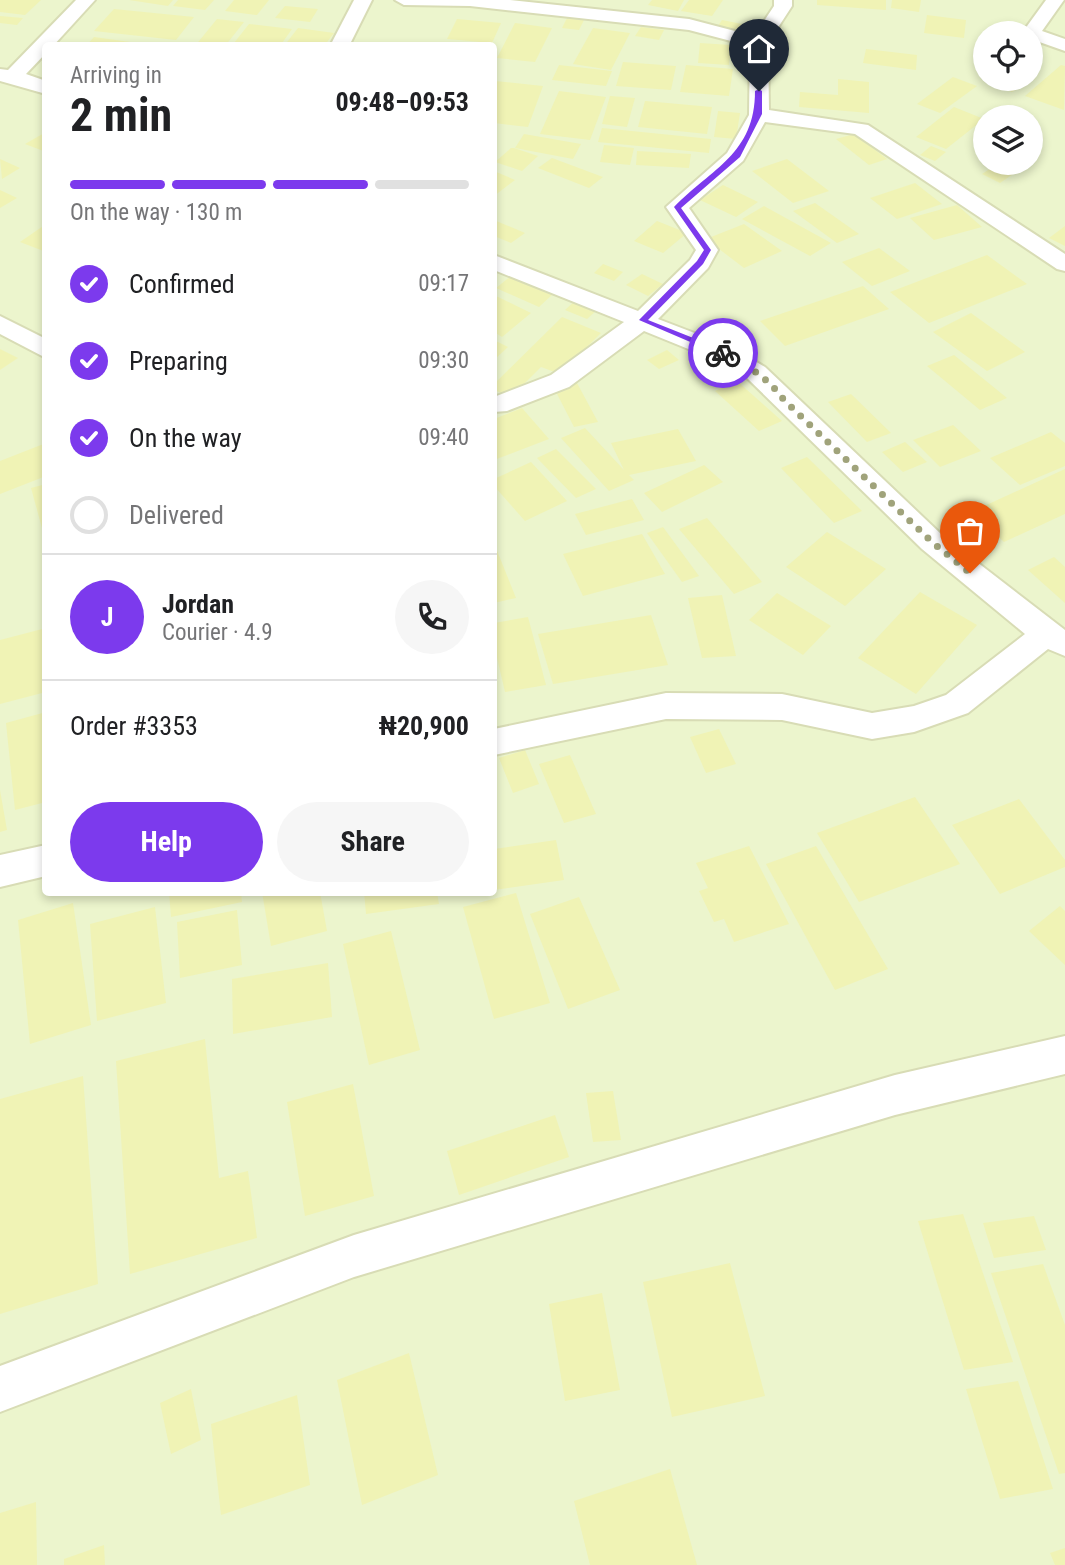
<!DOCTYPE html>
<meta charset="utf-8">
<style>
body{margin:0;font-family:"Roboto Condensed",sans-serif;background:#f6f6f6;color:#202124;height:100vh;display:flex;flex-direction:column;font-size:26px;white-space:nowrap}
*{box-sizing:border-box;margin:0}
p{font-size:23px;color:#757577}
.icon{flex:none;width:38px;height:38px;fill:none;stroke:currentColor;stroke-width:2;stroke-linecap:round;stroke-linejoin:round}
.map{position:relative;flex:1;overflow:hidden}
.panel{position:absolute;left:42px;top:42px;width:455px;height:854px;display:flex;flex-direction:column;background:#fff;border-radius:7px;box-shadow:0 4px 10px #0003}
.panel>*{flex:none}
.fabs{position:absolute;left:973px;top:21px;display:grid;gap:14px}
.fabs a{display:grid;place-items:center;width:70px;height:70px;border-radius:50%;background:#fff;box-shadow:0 4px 10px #0003;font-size:35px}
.pin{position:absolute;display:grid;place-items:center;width:60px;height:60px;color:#fff;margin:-72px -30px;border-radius:50% 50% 50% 0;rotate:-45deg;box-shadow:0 0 7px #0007}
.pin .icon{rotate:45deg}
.courier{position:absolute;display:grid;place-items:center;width:70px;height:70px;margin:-35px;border:5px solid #7c3aed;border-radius:50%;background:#fff;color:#222;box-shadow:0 2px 9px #0007}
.summary em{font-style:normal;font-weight:700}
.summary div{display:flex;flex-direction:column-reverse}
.summary{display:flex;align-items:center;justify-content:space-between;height:119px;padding:0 28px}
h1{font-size:46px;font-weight:700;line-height:52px}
.bar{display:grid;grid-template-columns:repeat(4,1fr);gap:10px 7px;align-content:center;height:84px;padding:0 28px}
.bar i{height:9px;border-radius:5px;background:#e0e0e0}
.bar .current{background:#7c3aed}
.bar p{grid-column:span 4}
.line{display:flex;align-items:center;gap:18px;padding:0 28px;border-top:2px solid #e0e0e0}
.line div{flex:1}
.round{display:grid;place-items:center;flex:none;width:74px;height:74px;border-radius:37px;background:#f6f6f6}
ol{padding:0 28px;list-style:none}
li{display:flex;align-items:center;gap:21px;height:77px}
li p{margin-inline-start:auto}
li .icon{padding:7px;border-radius:50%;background:#7c3aed;color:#fff;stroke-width:4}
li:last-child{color:#757577}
li i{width:38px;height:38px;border:4px solid #e0e0e0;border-radius:50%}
.primary-button{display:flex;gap:14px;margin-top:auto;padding:14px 28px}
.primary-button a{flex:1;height:80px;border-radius:42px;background:#7c3aed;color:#fff;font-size:28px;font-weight:700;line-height:80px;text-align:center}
.primary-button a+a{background:#f6f6f6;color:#202124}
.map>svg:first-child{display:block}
</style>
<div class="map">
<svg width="1065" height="1565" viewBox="0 0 1065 1565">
<rect width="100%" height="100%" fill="#f5fdde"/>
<path fill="#ecf5cd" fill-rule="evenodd" d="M0,0H1065V1565H0ZM985,33H1031V79H985ZM46,46H494V892H46ZM985,117H1031V163H985Z"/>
<g fill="#f0f3b5">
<path d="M0,0H41L25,15L0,12Z"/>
<path d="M129,0H173L168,6Z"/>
<path d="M178,0H214L205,10L173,6Z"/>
<path d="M234,0H269L257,15L225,11Z"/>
<path d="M652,0H684L678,11L648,5Z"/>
<path d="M689,0H723L712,16L681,11Z"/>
<path d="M817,0H886V10L817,5Z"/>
<path d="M892,0H921L919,12L891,8Z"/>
<path d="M285,6L318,9L310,22L275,18Z"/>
<path d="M114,9L194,17L176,40L94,31Z"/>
<path d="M927,15L966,20L964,38L924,33Z"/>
<path d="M0,16L23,18L17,25L0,23Z"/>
<path d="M567,18L584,20L579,30L562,28Z"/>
<path d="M217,19L244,22L225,46H195Z"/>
<path d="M457,19L501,23L492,43L447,39Z"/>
<path d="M722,20L742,24L738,30L718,26Z"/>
<path d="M515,23L552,28L535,62L497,58Z"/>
<path d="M249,24L292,29L280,46L234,43Z"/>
<path d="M641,27L664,30L659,40L635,36Z"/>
<path d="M298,28L334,33L324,46H284Z"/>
<path d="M593,28L630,33L611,70L573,64Z"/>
<path d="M94,37L145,44V46H86Z"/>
<path d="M700,43L731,45L729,65L698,63Z"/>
<path d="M866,49L917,55L916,70L863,63Z"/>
<path d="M623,62L676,66L671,90L616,86Z"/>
<path d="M559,65L612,71L606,86L552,80Z"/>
<path d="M686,65L733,69L729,96L680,92Z"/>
<path d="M1061,65L1065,66L1064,110L1025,96Z"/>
<path d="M953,77L977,86L940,113L917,104Z"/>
<path d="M838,79L869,82V113L799,107L800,92L838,95Z"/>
<path d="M990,79H1016L1027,84L1012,92L986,81Z"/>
<path d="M495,81L543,86L528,127L494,123Z"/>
<path d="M559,91L606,97L590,140L540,134Z"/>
<path d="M610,96L635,98L627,127L602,124Z"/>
<path d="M645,101L712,107L707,134L638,127Z"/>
<path d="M954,107L984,119L946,149L916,137Z"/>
<path d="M718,111L740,113L736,139L714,137Z"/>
<path d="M602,128L711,139L709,153L598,142Z"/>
<path d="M46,132V152L25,144Z"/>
<path d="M524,134L581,144L573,159L515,148Z"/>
<path d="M854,134L887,159L869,165L836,139Z"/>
<path d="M604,145L634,148L630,165L600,162Z"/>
<path d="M931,146L946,152L935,161L920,155Z"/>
<path d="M511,148H514L538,156L522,171L495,162Z"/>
<path d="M637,151L691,154L689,168L636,165Z"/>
<path d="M552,158L603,177L589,188L538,168Z"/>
<path d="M0,159L20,168L2,179Z"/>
<path d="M787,159L829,191L793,203L752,171Z"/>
<path d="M999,163L1019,170L1000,183L982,174Z"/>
<path d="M494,171L515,180L494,196Z"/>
<path d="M915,183L942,204L897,219L870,198Z"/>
<path d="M723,185L758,202L736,217L700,200Z"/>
<path d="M0,190L17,198L0,208Z"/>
<path d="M815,203L859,234L837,243L793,211Z"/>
<path d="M957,205L982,227L934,240L910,218Z"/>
<path d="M764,206L831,243L810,256L742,219Z"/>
<path d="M494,220L525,233L511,243L494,236Z"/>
<path d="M657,221L687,233L663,253L634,241Z"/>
<path d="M46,224V252L20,242Z"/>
<path d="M744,224L782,251L744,268L706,239Z"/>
<path d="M1065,226V246L1049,238Z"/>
<path d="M879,248L910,271L872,286L842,262Z"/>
<path d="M987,255L1027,284L929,323L890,292Z"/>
<path d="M603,264L623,272L614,281L594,273Z"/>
<path d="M642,274L663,284L648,296L626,285Z"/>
<path d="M512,275L554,293L539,307L496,288Z"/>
<path d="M863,286L889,309L785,346L760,321Z"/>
<path d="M494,295L531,313L502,337L494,332Z"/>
<path d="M576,300L598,309L587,319L565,310Z"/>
<path d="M971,313L1025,352L987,371L933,332Z"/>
<path d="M562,317L601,333L560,374L541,367L511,397L494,390V384Z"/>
<path d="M494,340L508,347L494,360Z"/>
<path d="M0,349L18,358L0,370Z"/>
<path d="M667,350L679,360L659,369L647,360Z"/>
<path d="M954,355L1007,398L980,410L927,366Z"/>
<path d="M737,381L782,421L759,431L715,391Z"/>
<path d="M577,383L598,422L574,427L554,388Z"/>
<path d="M851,394L891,433L867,442L828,402Z"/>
<path d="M522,408L549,439L494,460V419Z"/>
<path d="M953,425L981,451L940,467L913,440Z"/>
<path d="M585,428L624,470L611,443L678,429L696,461L629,475L634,480L609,491L561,438Z"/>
<path d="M1051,432L1065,443V466L1020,485L990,458Z"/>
<path d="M905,442L927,462L903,472L882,452Z"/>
<path d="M46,443V476L0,494V461Z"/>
<path d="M556,449L596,489L576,498L537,458Z"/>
<path d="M807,457L862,511L834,523L781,468Z"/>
<path d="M531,462L567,501L525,521L494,486V479Z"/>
<path d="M704,465L723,482L662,512L644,493Z"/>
<path d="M1065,469V514L1004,542L971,512Z"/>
<path d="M46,484V539H45L31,488Z"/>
<path d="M632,499L644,520L586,535L575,514Z"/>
<path d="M707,518L762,582L734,594L679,529Z"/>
<path d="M663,527L699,576L682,582L647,533Z"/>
<path d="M827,532L886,569L845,606L786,567Z"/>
<path d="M642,534L665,574L583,596L563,554Z"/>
<path d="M494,543L516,598L494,603Z"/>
<path d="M1054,557L1065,567V603L1028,570Z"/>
<path d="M920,592L977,625L916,694L858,658Z"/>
<path d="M777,593L831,626L803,655L749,620Z"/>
<path d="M722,595L736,656L702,658L688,598Z"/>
<path d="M651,615L668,665L553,684L538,634Z"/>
<path d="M528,617L546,685L505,692L494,645V623Z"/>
<path d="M46,628V692L0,704V640Z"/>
<path d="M46,712V802L15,810L6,723Z"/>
<path d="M719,729L736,764L706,773L690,737Z"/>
<path d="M525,750L539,784L513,793L499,758Z"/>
<path d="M570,755L596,814L564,823L539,764Z"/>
<path d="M0,790L7,830L0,832Z"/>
<path d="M915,797L960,864L859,902L817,833Z"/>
<path d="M1019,799L1065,860V867L1000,894L952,825Z"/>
<path d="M556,840L564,880L494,890V849Z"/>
<path d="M749,846L789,924L734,942L724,919L714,922L699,891L708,888L696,863Z"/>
<path d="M816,846L888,969L835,990L766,864Z"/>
<path d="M169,892H241L242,902L171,917Z"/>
<path d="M262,892H320L327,931L271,946Z"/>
<path d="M364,892H437L439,904L366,914Z"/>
<path d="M516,893L550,1003L494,1019L463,907Z"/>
<path d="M579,897L620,990L568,1009L530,914Z"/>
<path d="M73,903L91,1025L30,1044L18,920Z"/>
<path d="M1060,906L1065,911V965L1029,931Z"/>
<path d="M155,907L166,1003L97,1021L90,924Z"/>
<path d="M237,910L242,965L180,978L177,922Z"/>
<path d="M391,931L420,1050L369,1065L343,944Z"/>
<path d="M328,963L332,1017L233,1034L232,979Z"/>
<path d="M205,1039L219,1178L248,1171L257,1238L130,1274L116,1061Z"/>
<path d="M83,1076L98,1284L0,1314V1099Z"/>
<path d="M353,1084L374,1196L305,1216L287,1102Z"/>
<path d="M613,1091L621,1140L593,1142L586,1093Z"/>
<path d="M555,1115L569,1157L459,1195L447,1151Z"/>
<path d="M963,1214L1013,1362L964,1370L918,1221Z"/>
<path d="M1034,1216L1046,1250L994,1258L983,1223Z"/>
<path d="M730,1263L765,1396L672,1417L643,1282Z"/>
<path d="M1043,1264L1065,1325V1473L1059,1474L991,1273Z"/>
<path d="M602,1293L620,1390L565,1401L549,1304Z"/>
<path d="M409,1353L438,1475L362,1505L337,1380Z"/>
<path d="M1018,1381L1053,1489L1000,1499L966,1389Z"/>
<path d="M191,1389L201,1440L171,1454L160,1403Z"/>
<path d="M297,1395L310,1485L221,1515L211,1424Z"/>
<path d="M670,1469L697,1565H590L574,1501Z"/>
<path d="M36,1502L37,1565H0V1513Z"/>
<path d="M104,1545L105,1565H64V1559Z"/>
<path d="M1065,1548V1565H1055L1050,1553Z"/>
</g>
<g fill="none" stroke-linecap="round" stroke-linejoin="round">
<defs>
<g id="street">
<path d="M76,0H95L53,46H46V53L26,74L46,81V94L0,81V69L8,70Z"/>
<path d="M354,0H372L349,46H330Z"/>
<path d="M395,0H510L689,19L754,36L774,6V0H792V6L768,43L769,110L868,125L1065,254V271L1057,269L855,134L765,122L743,161L689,208L718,250L708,268L658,319L731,347L765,367L942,535L1065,630V656L1048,649L968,713L914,732L872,739L782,720L666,719L494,755V729L666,693L782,694L872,713L914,706L946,695L1025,634L922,549L747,378L713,359L644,331L569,387L507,411L494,412V397L551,375L624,322L494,270V255L638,311L690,260L696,250L666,207L727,153L749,115L750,46L689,30L470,6L404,5Z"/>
<path d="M1046,0H1064L1042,31L1065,39V51L1031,39V33H1022Z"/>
<path d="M0,316L46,339V358L0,334Z"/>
<path d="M46,845V876L0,887V855Z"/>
<path d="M1065,1036V1074L895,1115L354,1277L0,1412V1366L354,1235L895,1075Z"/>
</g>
</defs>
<use href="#street" stroke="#d8dcb5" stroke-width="4"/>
<use href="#street" fill="#fff" fill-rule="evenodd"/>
</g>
<path fill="#7c3aed" d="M759,89L762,91V114L740,157L681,208L711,250L703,264L648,320L726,351L723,356L639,320L697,261L704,250L674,207C712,168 755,154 755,91Z"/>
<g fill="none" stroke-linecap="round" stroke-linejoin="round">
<path stroke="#a0a37b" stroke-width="7" stroke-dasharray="0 12.6" d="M723,353C748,366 767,377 784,400L932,542L970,573"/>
</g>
</svg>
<div class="fabs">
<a><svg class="icon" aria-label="locate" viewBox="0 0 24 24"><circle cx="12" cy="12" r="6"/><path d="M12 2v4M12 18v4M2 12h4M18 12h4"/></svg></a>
<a><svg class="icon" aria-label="layers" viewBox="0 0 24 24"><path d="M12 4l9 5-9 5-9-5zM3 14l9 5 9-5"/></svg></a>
</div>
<div class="pin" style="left:970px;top:573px;background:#ea580c"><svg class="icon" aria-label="bag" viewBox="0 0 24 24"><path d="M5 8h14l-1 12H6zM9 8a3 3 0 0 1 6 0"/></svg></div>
<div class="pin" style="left:759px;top:91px;background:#1f2937"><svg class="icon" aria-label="home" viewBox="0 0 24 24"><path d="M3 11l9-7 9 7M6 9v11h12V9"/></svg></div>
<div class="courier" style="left:723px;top:353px"><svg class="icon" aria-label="bike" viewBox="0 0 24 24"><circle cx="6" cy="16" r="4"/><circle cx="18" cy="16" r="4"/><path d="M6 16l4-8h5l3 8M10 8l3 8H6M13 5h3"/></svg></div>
<section class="panel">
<div class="summary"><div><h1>2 min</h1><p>Arriving in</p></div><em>09:48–09:53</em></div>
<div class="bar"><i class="current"></i><i class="current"></i><i class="current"></i><i></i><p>On the way · 130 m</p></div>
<ol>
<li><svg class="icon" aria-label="check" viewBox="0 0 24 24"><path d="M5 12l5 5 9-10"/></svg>Confirmed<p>09:17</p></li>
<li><svg class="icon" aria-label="check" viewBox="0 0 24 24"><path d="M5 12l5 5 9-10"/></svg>Preparing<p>09:30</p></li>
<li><svg class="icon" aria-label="check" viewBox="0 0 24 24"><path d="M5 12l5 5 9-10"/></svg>On the way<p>09:40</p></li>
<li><i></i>Delivered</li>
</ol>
<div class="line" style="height:126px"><b class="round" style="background:#7c3aed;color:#fff">J</b><div><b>Jordan</b><p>Courier · 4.9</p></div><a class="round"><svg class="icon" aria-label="phone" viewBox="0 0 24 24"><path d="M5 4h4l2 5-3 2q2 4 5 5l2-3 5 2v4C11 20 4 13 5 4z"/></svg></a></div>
<div class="line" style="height:91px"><div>Order #3353</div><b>₦20,900</b></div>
<div class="primary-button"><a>Help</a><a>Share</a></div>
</section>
</div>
